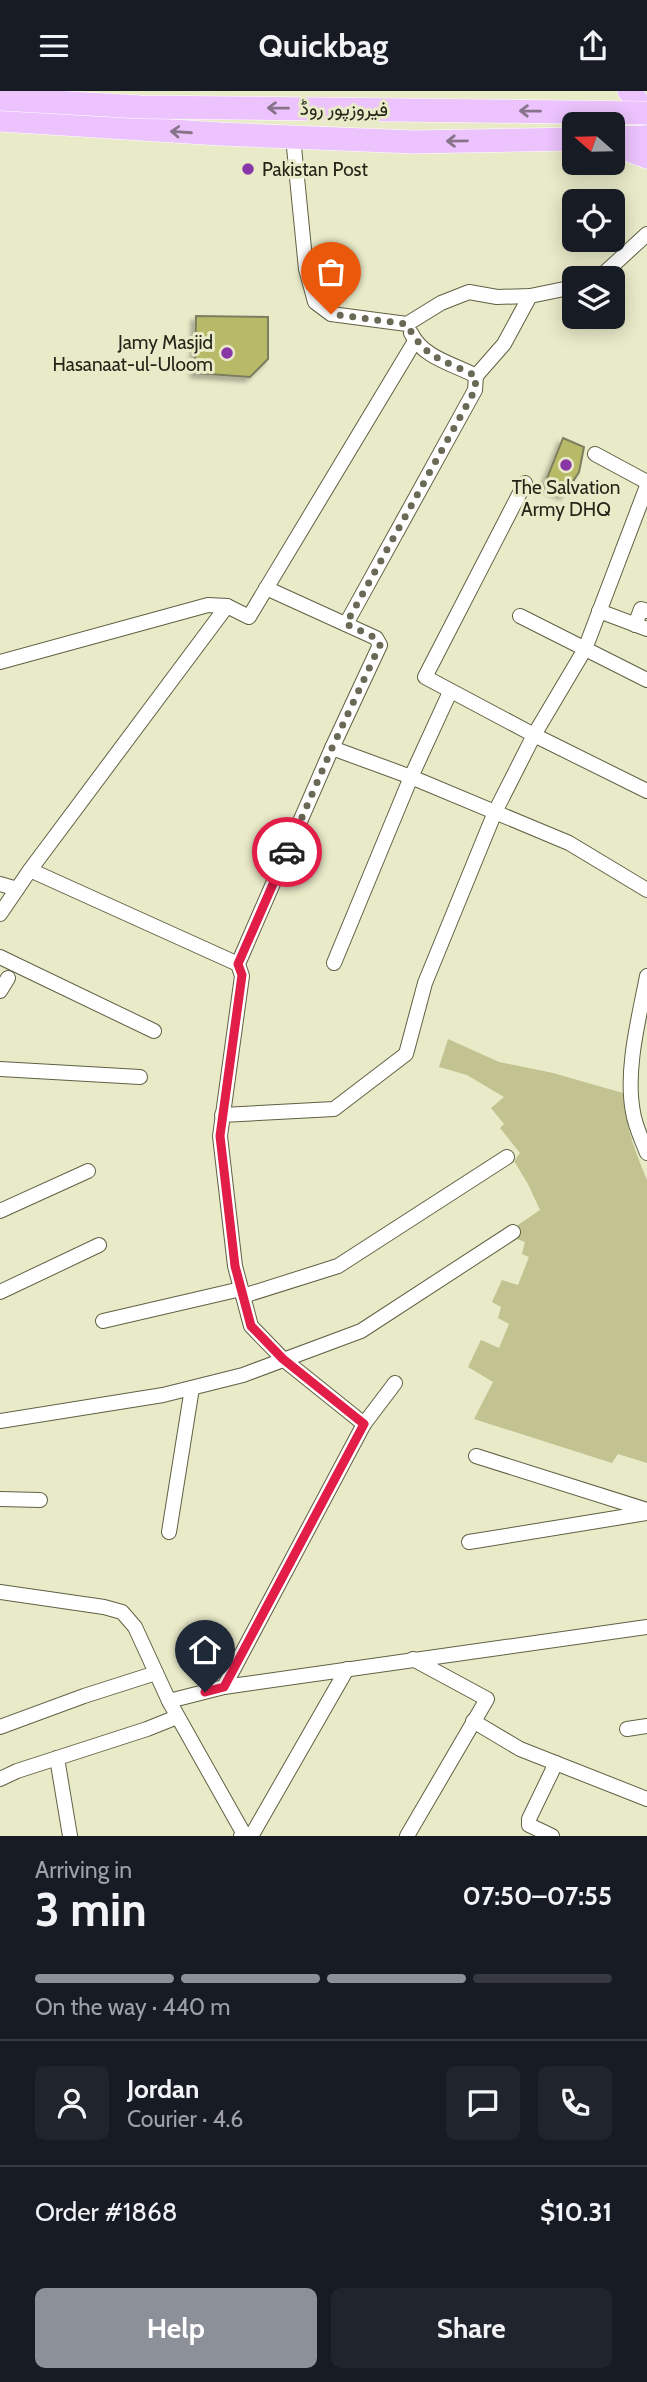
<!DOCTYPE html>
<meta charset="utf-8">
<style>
body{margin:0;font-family:Cabin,Vazirmatn,sans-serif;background:#20242c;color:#f1f3f6;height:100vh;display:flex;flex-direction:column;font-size:26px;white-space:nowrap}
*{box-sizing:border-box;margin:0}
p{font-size:23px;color:#9ea1a6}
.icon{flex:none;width:38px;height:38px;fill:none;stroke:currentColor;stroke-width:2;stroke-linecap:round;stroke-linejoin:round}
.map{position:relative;height:1745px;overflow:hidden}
.sheet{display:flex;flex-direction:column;background:#171b24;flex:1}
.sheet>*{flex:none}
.needle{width:46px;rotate:290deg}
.buttons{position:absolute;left:562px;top:21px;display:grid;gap:14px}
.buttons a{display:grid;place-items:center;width:63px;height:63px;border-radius:10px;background:#171b24;box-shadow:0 4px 18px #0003;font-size:35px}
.pin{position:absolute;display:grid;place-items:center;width:60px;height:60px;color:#fff;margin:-72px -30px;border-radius:50% 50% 50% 0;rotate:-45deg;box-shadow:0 0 7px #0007}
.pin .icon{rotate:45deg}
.courier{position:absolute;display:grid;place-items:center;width:70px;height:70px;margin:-35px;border:5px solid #e11d48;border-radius:50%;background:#fff;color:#222;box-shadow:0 2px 9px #0007}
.summary em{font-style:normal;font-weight:800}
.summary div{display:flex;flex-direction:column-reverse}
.summary{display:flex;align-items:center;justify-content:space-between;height:119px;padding:0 35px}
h1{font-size:46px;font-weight:800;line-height:52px}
.bar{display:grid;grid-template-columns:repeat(4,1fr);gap:10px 7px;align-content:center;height:84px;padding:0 35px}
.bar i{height:9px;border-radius:5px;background:#363941}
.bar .selected{background:#8c9099}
.bar p{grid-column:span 4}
.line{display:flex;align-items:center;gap:18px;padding:0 35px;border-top:2px solid #363941}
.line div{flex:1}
.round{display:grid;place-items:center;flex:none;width:74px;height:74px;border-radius:10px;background:#20242c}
.primary-button{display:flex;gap:14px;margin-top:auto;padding:14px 35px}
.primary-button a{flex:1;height:80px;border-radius:10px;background:#8c9099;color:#fff;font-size:28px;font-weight:800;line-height:80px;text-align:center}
.primary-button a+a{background:#20242c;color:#f1f3f6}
header{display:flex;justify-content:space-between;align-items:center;height:91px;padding:0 35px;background:#171b24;font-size:32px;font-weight:800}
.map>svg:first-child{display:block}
</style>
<header><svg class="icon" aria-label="menu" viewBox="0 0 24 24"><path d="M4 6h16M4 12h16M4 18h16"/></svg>Quickbag<svg class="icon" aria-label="share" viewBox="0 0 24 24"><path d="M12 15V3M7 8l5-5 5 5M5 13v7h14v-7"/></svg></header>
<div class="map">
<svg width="647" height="1745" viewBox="0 0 647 1745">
<defs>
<filter id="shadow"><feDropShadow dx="-4.5" dy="4.5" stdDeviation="2" flood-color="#0004"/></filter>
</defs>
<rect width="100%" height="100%" fill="#e8eac8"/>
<path fill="#c2c391" d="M448,948L499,971L553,982L623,1002C625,1034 635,1060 647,1089V1372L618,1363L612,1372L474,1328L493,1291L468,1276L481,1249L499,1257L509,1233L498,1227L501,1216L492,1211L502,1189L518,1194L529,1166L522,1163L525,1151L517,1148L518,1134L540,1119L528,1093L514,1070L520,1062L500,1037L504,1033L491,1017L504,1006L467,984L439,976Z"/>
<g fill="#b9ba68" stroke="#7d7e5f" stroke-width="2" filter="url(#shadow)">
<path d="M196,225L268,226V268L250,286L195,282Z"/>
<path d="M563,347L584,356L579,381L564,404L544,395Z"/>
</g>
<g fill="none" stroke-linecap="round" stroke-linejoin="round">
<defs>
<g id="street">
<path d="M293,46L306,178L315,211L331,223L407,233L441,212L469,201L497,206L530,205L574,196"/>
<path d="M599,187L647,143"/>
<path d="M411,242C423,267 454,273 476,285L504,253L530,205"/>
<path d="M595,363L647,391"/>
<path d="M525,392L425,586L534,644L647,700"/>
<path d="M266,497L376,547L380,554L332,657L238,873L242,885L220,1045L235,1175L251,1235L283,1268L364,1333"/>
<path d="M599,520L647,538"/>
<path d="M520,525L647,589"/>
<path d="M346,533L475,299L476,285"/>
<path d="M635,534L641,518L647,520"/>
<path d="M0,571L208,514L227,515L249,526L415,250"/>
<path d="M332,657L411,686L569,752L647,799"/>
<path d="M30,779L238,873"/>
<path d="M0,793L17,798"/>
<path d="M0,823L30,779L227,515"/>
<path d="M0,866L154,940"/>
<path d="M334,872L411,686L450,601"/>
<path d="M647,885C639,927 625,979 633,1021C635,1035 642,1049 647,1062"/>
<path d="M0,900L8,887"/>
<path d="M0,978L140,986"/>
<path d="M222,1024L334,1018L406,963L425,892L495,721L534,644L585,558L647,395"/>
<path d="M0,1120L88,1080"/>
<path d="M0,1201L99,1154"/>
<path d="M243,1205L338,1175L507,1066"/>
<path d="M103,1230L241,1198"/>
<path d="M0,1330L163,1304L243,1284L361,1240L513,1141"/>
<path d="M476,1365L647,1419"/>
<path d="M0,1408L40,1409"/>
<path d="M169,1441L192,1297"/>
<path d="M469,1451L647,1422"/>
<path d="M0,1501L104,1516L122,1521L135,1536L169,1610L245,1745"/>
<path d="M224,1596L364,1333L395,1292"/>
<path d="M169,1610L224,1596L647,1536"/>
<path d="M473,1630L520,1658L647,1708"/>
<path d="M0,1636L84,1605L156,1582"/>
<path d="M627,1638L647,1635"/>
<path d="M57,1667L70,1745"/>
<path d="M0,1688L17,1680L147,1638L177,1626"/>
<path d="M241,1745L253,1742L347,1578"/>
<path d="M407,1745L487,1608L413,1568"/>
<path d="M552,1745L529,1734V1728L556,1672"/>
</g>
<g id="primary">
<path d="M629,0L647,23"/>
<path d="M0,29L220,43L413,51L574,48"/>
<path d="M612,47L647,46"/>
<path d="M612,53L647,66"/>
</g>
</defs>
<use href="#street" stroke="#606143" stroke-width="16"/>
<use href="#primary" stroke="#fff" stroke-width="24"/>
<use href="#street" stroke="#fff" stroke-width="14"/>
<use href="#primary" stroke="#ecc3fd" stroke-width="23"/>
<defs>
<path id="primary-bridge" d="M0,8L141,16L647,22"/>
</defs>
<use href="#primary-bridge" stroke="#fff" stroke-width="24" stroke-linecap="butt"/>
<use href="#primary-bridge" stroke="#ecc3fd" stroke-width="23"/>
</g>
<defs><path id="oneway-shaft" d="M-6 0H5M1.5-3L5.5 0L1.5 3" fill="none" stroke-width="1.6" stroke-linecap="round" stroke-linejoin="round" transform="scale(1.75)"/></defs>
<g stroke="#88748a">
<use href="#oneway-shaft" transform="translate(278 17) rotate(-179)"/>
<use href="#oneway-shaft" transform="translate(530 20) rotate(-179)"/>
<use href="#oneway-shaft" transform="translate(181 41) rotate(-176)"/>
<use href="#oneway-shaft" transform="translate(457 50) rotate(179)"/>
</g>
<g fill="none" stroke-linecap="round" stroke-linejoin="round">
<path stroke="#696956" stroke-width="7" stroke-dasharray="0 12.6" d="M287,761L332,657L380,554L376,547L346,533L475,299L476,285C445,269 424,268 407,233L331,223"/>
<path stroke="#e11d48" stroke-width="9" d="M205,1601L224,1596L364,1333L283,1268L251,1235L235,1175L220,1045L242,884L238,873L287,761"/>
</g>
<g fill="#8937a6" stroke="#e8eac8" stroke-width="2.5">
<circle cx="248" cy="78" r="7"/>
<circle cx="227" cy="262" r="7"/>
<circle cx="566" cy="374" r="7"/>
</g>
<g text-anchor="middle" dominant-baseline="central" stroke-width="6" stroke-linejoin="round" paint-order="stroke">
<g font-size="19" fill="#242418" stroke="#e8eac8">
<text transform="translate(344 18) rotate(1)">فیروزپور روڈ</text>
</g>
<g font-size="19" fill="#242418" stroke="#e8eac8" text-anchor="start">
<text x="262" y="78">Pakistan Post</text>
<text x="213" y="251" text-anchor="end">Jamy Masjid<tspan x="213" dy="22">Hasanaat-ul-Uloom</tspan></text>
<text x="566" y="396" text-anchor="middle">The Salvation<tspan x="566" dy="22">Army DHQ</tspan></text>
</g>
</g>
</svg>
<div class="buttons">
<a><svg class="needle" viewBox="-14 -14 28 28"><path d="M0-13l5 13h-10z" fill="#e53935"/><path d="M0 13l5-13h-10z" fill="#9ea1a6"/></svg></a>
<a><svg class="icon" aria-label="locate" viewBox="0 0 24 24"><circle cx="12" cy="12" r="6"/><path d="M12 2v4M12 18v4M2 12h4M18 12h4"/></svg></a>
<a><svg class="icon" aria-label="layers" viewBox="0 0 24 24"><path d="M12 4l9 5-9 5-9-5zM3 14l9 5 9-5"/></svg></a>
</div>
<div class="pin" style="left:331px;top:223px;background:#ea580c"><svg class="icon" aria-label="bag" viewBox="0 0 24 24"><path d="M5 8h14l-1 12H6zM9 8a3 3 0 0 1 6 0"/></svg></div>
<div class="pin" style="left:205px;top:1601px;background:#1f2937"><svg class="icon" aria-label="home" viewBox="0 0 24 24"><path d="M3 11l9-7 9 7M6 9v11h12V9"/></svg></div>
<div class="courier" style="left:287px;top:761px"><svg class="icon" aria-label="car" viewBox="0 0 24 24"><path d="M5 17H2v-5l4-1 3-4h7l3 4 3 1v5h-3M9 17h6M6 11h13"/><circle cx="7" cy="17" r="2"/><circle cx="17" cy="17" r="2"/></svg></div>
</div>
<section class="sheet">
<div class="summary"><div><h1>3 min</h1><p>Arriving in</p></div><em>07:50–07:55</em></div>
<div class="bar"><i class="selected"></i><i class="selected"></i><i class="selected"></i><i></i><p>On the way · 440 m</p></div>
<div class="line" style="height:126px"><a class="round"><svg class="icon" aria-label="person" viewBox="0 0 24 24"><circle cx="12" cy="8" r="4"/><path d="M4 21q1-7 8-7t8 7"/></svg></a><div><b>Jordan</b><p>Courier · 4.6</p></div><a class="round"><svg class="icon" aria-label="chat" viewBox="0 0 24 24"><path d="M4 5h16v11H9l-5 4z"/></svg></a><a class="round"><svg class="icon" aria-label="phone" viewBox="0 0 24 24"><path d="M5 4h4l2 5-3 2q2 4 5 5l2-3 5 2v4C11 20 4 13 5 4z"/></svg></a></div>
<div class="line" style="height:91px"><div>Order #1868</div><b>$10.31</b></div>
<div class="primary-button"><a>Help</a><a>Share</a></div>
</section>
